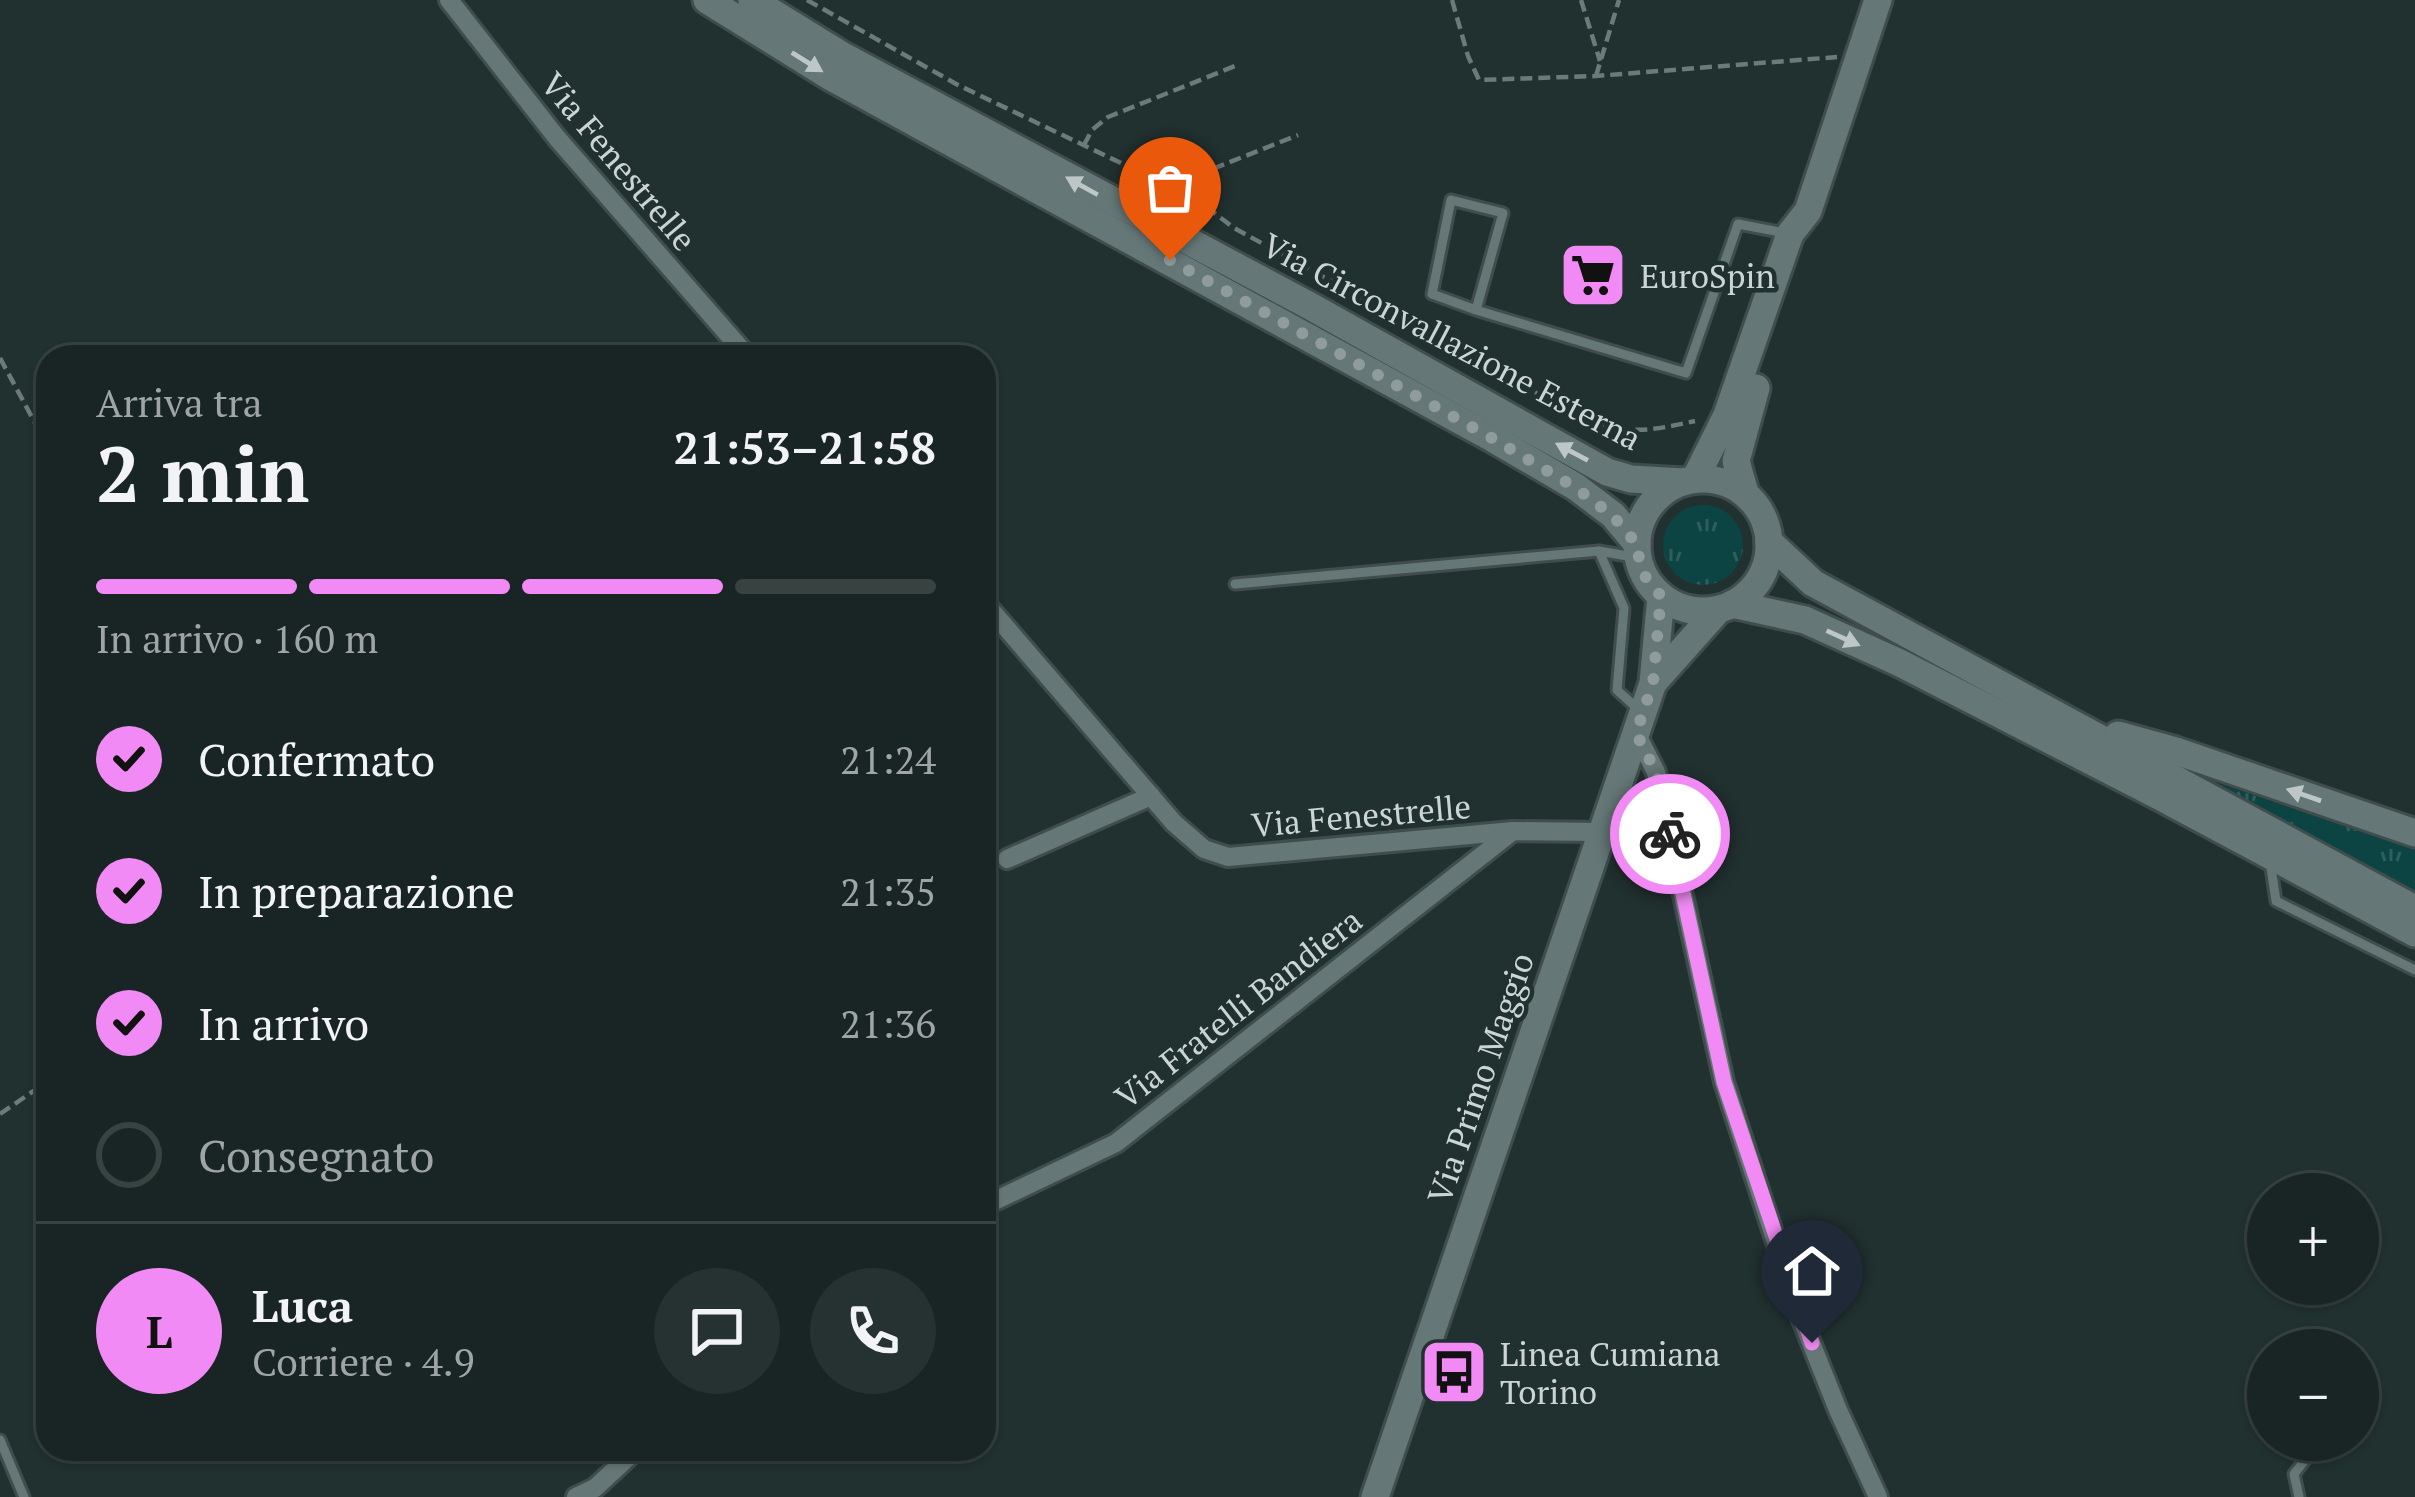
<!DOCTYPE html>
<html lang="it">
<meta charset="utf-8">
<style>
body{margin:0;font-family:"PT Serif",serif;background:#263131;color:#f1f3f6;height:100vh;display:flex;flex-direction:column;font-size:45px;white-space:nowrap}
*{box-sizing:border-box;margin:0}
p{font-size:39px;color:#9fa5a6}
.icon{flex:none;width:66px;height:66px;fill:none;stroke:currentColor;stroke-width:2;stroke-linecap:round;stroke-linejoin:round}
.map{position:relative;flex:1;overflow:hidden}
.side{position:absolute;left:36px;top:345px;width:960px;height:1116px;display:flex;flex-direction:column;background:#192524;border-radius:36px;box-shadow:0 3px 9px #0004,0 0 0 3px #374241}
.side>*{flex:none}
.buttons{position:absolute;left:2247px;top:1173px;display:grid;gap:24px}
.buttons a{display:grid;place-items:center;width:132px;height:132px;border-radius:50%;background:#192524;box-shadow:0 3px 9px #0004,0 0 0 3px #374241;font-size:60px}
.pin{position:absolute;display:grid;place-items:center;width:102px;height:102px;color:#fff;margin:-123px -51px;border-radius:50% 50% 50% 0;rotate:-45deg;box-shadow:0 0 12px #0007}
.pin .icon{rotate:45deg}
.courier{position:absolute;display:grid;place-items:center;width:120px;height:120px;margin:-60px;border:9px solid #f18af4;border-radius:50%;background:#fff;color:#222;box-shadow:0 3px 15px #0007}
.summary em{font-style:normal;font-weight:700}
.summary div{display:flex;flex-direction:column-reverse}
.summary{display:flex;align-items:center;justify-content:space-between;height:204px;padding:0 60px}
h1{font-size:78px;font-weight:700;line-height:90px}
.bar{display:grid;grid-template-columns:repeat(4,1fr);gap:18px 12px;align-content:center;height:144px;padding:0 60px}
.bar i{height:15px;border-radius:9px;background:#374241}
.bar .current{background:#f18af4}
.bar p{grid-column:span 4}
.line{display:flex;align-items:center;gap:30px;padding:0 60px;border-top:3px solid #374241}
.line div{flex:1}
.round{display:grid;place-items:center;flex:none;width:126px;height:126px;border-radius:63px;background:#263131}
ol{padding:0 60px;list-style:none}
li{display:flex;align-items:center;gap:36px;height:132px}
li p{margin-inline-start:auto}
li .icon{padding:12px;border-radius:50%;background:#f18af4;color:#111;stroke-width:4}
li:last-child{color:#9fa5a6}
li i{width:66px;height:66px;border:6px solid #374241;border-radius:50%}
.map>svg:first-child{display:block}
</style>
<div class="map">
<svg width="2415" height="1497" viewBox="0 0 2415 1497">
<defs>
<pattern id="grass-tufts" width="24" height="20" patternUnits="userSpaceOnUse" patternTransform="scale(3)"><rect width="24" height="20" fill="#0c4443"/><path d="M3 7l-1-3M5 7V3M7 7l1-3M15 17l-1-3M17 17v-4M19 17l1-3" fill="none" stroke="#2e5e5d"/></pattern>
</defs>
<rect width="100%" height="100%" fill="#213130"/>
<g fill="url(#grass-tufts)">
<circle cx="1703" cy="545" r="40"/>
<path d="M2196,776L2415,850V894Z"/>
</g>
<g fill="none" stroke-linecap="round" stroke-linejoin="round">
<defs>
<g id="lane">
<path d="M1476,310L1432,294L1451,200L1503,213L1476,310L1686,373L1738,224L1785,233"/>
<path d="M1599,551L1624,608L1617,690L1639,710"/>
<path d="M1235,584L1599,551L1639,558"/>
<path d="M2270,861L2276,901L2415,970"/>
<path d="M0,1440L24,1497"/>
<path d="M2299,1497L2294,1474L2313,1450L2335,1440"/>
</g>
<g id="street">
<path d="M449,0L557,138L748,357"/>
<path d="M984,602L1174,823L1204,849L1228,857L1513,831L1601,832"/>
<path d="M1636,733L1656,772L1724,1082L1798,1310L1838,1410L1878,1497"/>
<path d="M1007,859L1151,796"/>
<path d="M984,1206L1116,1143L1513,831"/>
<path d="M576,1497L595,1488L637,1449"/>
</g>
<g id="secondary">
<path d="M707,0L831,77L1492,438L1576,487L1613,515L1637,544"/>
<path d="M752,0L843,56L1310,306L1607,472L1631,479L1683,482"/>
<path d="M1695,479L1727,415L1790,234L1808,211L1878,0"/>
<circle cx="1703" cy="545" r="66"/>
<path d="M1745,493L1736,461L1756,388"/>
<path d="M1769,542L1813,583L2415,909"/>
<path d="M1732,604L1805,620L1900,663L2159,796L2415,933"/>
<path d="M1653,683L1719,609"/>
<path d="M2118,735L2176,751L2415,833"/>
<path d="M1375,1497L1653,683L1661,596"/>
</g>
</defs>
<use href="#lane" stroke="#404d4d" stroke-width="15"/>
<use href="#street" stroke="#404d4d" stroke-width="24"/>
<use href="#secondary" stroke="#404d4d" stroke-width="33"/>
<g stroke="#6d7a7a" stroke-width="4.5" stroke-dasharray="12 6" stroke-linecap="butt">
<path d="M807,0L958,85L1196,199L1234,228L1556,404C1578,413 1600,426 1624,429C1647,432 1672,426 1695,421"/>
<path d="M1452,0L1468,56L1479,80L1596,76L1837,57"/>
<path d="M1581,0L1600,61"/>
<path d="M1596,76L1619,0"/>
<path d="M1084,145L1092,130L1108,117L1240,64"/>
<path d="M1196,199L1200,183L1210,170L1298,135"/>
<path d="M0,358L48,447"/>
<path d="M0,1114L48,1081"/>
</g>
<use href="#lane" stroke="#657776" stroke-width="9"/>
<use href="#street" stroke="#657776" stroke-width="18"/>
<use href="#secondary" stroke="#657776" stroke-width="27"/>
</g>
<defs><path id="oneway-solid" d="M-6-.8H1V-3.2L6.5 0L1 3.2V.8H-6Z" transform="scale(3)"/></defs>
<g fill="#bdc7c7">
<use href="#oneway-solid" transform="translate(807 62) rotate(32)"/>
<use href="#oneway-solid" transform="translate(1082 186) rotate(-151)"/>
<use href="#oneway-solid" transform="translate(1572 452) rotate(-152)"/>
<use href="#oneway-solid" transform="translate(1843 638) rotate(24)"/>
<use href="#oneway-solid" transform="translate(2304 795) rotate(-161)"/>
</g>
<g fill="none" stroke-linecap="round" stroke-linejoin="round">
<path stroke="#909c9b" stroke-width="12" stroke-dasharray="0 21.6" d="M1170,260L1492,438L1576,488L1612,515L1637,544L1639,558L1646,578L1661,596L1653,683L1636,733L1656,772L1670,834"/>
<path stroke="#f18af4" stroke-width="15" d="M1670,834L1724,1082L1812,1343"/>
</g>
<defs>
<symbol id="supermarket-square" viewBox="-11 -11 22 22"><rect x="-9" y="-9" width="18" height="18" rx="4" fill="#f18af4" stroke="#213130"/><path d="M-6-5.5h2.5l.6 2H6L4.5 2H-2.5L-4.4-4H-6ZM-1.5 3.2a1.3 1.3 0 1 0 .1 0ZM3 3.2a1.3 1.3 0 1 0 .1 0Z" fill="#111"/></symbol>
<symbol id="bus-square" viewBox="-11 -11 22 22"><rect x="-9" y="-9" width="18" height="18" rx="4" fill="#f18af4" stroke="#213130"/><path d="M-5-6H5V4H4V6H2V4H-2V6H-4V4H-5ZM-3.5-4V0h7V-4ZM-3.5 1.2v1.5H-2V1.2ZM2 1.2v1.5H3.5V1.2Z" fill="#111"/></symbol>
</defs>
<g fill-rule="evenodd">
<use href="#supermarket-square" x="1555" y="237" width="76" height="76"/>
<use href="#bus-square" x="1416" y="1334" width="76" height="76"/>
</g>
<g text-anchor="middle" dominant-baseline="central" stroke-width="9" stroke-linejoin="round" paint-order="stroke">
<g font-size="33" fill="#ccd5d5" stroke="#213130">
<text transform="translate(619 161) rotate(50)">Via Fenestrelle</text>
<text transform="translate(1452 341) rotate(28)">Via Circonvallazione Esterna</text>
<text transform="translate(1361 815) rotate(-5)">Via Fenestrelle</text>
<text transform="translate(1238 1008) rotate(-38)">Via Fratelli Bandiera</text>
<text transform="translate(1480 1078) rotate(-71)">Via Primo Maggio</text>
</g>
<g font-size="33" fill="#ccd5d5" stroke="#213130" text-anchor="start">
<text x="1640" y="275">EuroSpin</text>
<text x="1500" y="1353">Linea Cumiana<tspan x="1500" dy="38">Torino</tspan></text>
</g>
</g>
</svg>
<div class="buttons">
<a>+</a>
<a>−</a>
</div>
<div class="pin" style="left:1170px;top:260px;background:#ea580c"><svg class="icon" aria-label="bag" viewBox="0 0 24 24"><path d="M5 8h14l-1 12H6zM9 8a3 3 0 0 1 6 0"/></svg></div>
<div class="pin" style="left:1812px;top:1343px;background:#1f2937"><svg class="icon" aria-label="home" viewBox="0 0 24 24"><path d="M3 11l9-7 9 7M6 9v11h12V9"/></svg></div>
<div class="courier" style="left:1670px;top:834px"><svg class="icon" aria-label="bike" viewBox="0 0 24 24"><circle cx="6" cy="16" r="4"/><circle cx="18" cy="16" r="4"/><path d="M6 16l4-8h5l3 8M10 8l3 8H6M13 5h3"/></svg></div>
<section class="side">
<div class="summary"><div><h1>2 min</h1><p>Arriva tra</p></div><em>21:53–21:58</em></div>
<div class="bar"><i class="current"></i><i class="current"></i><i class="current"></i><i></i><p>In arrivo · 160 m</p></div>
<ol>
<li><svg class="icon" aria-label="check" viewBox="0 0 24 24"><path d="M5 12l5 5 9-10"/></svg>Confermato<p>21:24</p></li>
<li><svg class="icon" aria-label="check" viewBox="0 0 24 24"><path d="M5 12l5 5 9-10"/></svg>In preparazione<p>21:35</p></li>
<li><svg class="icon" aria-label="check" viewBox="0 0 24 24"><path d="M5 12l5 5 9-10"/></svg>In arrivo<p>21:36</p></li>
<li><i></i>Consegnato</li>
</ol>
<div class="line" style="height:216px"><b class="round" style="background:#f18af4;color:#111">L</b><div><b>Luca</b><p>Corriere · 4.9</p></div><a class="round"><svg class="icon" aria-label="chat" viewBox="0 0 24 24"><path d="M4 5h16v11H9l-5 4z"/></svg></a><a class="round"><svg class="icon" aria-label="phone" viewBox="0 0 24 24"><path d="M5 4h4l2 5-3 2q2 4 5 5l2-3 5 2v4C11 20 4 13 5 4z"/></svg></a></div>
</section>
</div>
